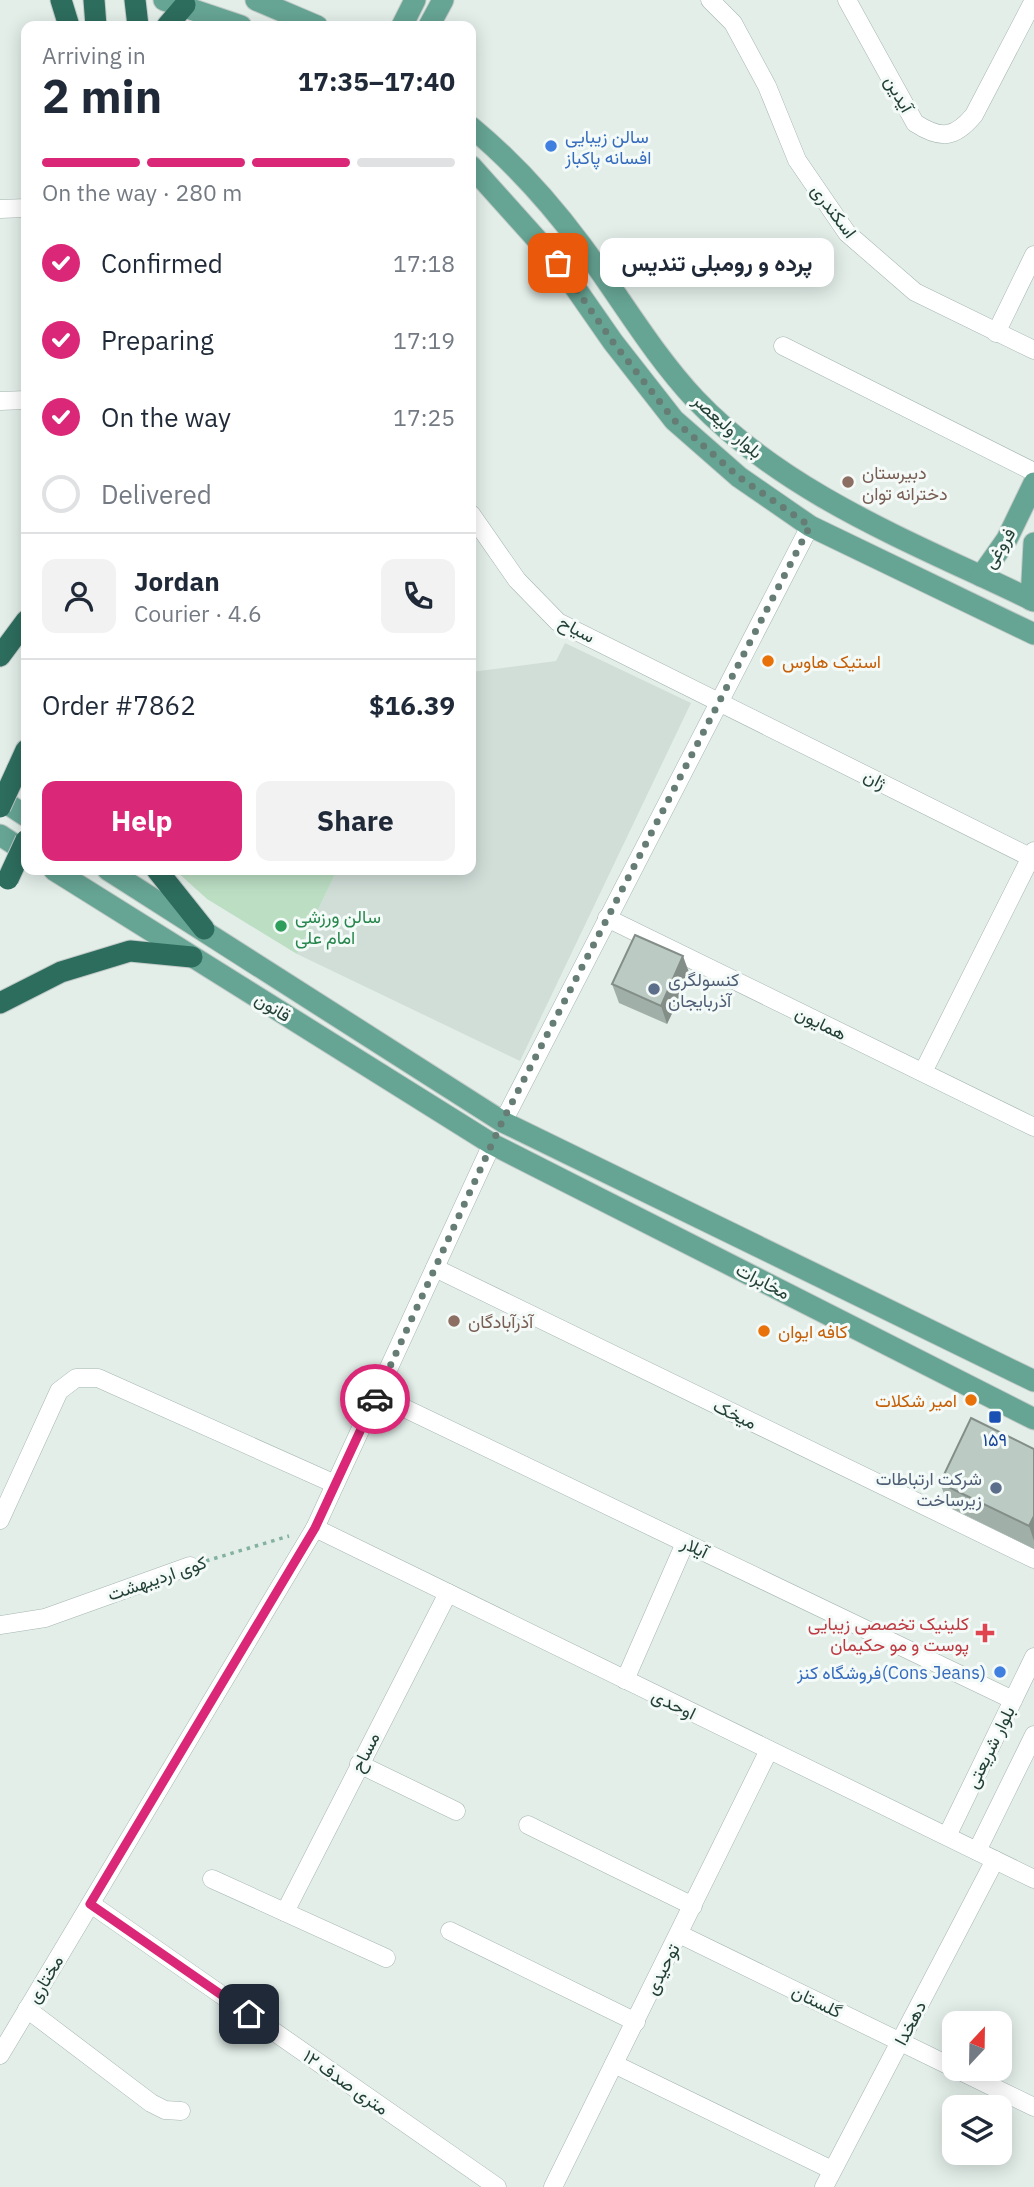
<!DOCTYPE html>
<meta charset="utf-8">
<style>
body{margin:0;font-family:"IBM Plex Sans",Vazirmatn,sans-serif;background:#f2f2f3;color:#1f2937;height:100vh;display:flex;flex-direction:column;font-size:26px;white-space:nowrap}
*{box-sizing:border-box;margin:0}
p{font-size:23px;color:#747a83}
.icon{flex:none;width:38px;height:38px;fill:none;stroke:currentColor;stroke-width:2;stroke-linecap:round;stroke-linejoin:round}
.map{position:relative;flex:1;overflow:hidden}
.side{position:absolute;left:21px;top:21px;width:455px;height:854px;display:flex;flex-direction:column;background:#fff;border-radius:14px;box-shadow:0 4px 18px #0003}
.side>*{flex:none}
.needle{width:46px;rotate:22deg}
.buttons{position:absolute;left:942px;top:2011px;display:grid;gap:14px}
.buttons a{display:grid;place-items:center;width:70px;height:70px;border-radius:14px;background:#fff;box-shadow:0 4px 18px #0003;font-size:35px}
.pin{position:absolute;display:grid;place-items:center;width:60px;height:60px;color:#fff;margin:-30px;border-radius:14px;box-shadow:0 4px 10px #0006}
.courier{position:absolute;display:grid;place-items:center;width:70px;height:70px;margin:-35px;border:5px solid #db2777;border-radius:50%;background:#fff;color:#222;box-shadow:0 2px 9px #0007}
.bubble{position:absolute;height:49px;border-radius:14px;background:#fff;box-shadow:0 4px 18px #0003;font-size:23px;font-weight:700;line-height:49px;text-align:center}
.summary em{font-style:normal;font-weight:700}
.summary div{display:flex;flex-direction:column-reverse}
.summary{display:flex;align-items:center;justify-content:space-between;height:119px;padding:0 21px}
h1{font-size:46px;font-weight:700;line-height:52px}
.bar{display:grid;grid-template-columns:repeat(4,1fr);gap:10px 7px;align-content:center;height:84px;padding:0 21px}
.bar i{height:9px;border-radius:5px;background:#e0e1e3}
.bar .on{background:#db2777}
.bar p{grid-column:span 4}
.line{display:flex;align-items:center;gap:18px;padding:0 21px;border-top:2px solid #e0e1e3}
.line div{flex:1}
.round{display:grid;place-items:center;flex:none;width:74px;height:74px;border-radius:14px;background:#f2f2f3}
ol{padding:0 21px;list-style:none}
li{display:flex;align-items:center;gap:21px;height:77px}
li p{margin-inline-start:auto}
li .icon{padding:7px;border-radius:50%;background:#db2777;color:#fff;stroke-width:4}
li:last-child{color:#747a83}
li i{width:38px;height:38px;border:4px solid #e0e1e3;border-radius:50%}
.cta{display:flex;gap:14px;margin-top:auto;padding:14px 21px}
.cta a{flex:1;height:80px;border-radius:14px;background:#db2777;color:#fff;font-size:28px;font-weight:700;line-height:80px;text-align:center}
.cta a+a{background:#f2f2f3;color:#1f2937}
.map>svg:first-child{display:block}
</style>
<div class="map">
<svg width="1034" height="2187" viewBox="0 0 1034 2187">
<rect width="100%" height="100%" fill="#e3eee9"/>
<path fill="#d1ded8" d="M565,643L691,703L520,1061L297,954L337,870H471V672L556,661Z"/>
<path fill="#bcdfc4" d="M175,870H337L297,954L207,899Z"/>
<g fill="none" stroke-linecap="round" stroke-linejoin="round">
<defs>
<g id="minor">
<path d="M710,0L733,23L767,86L797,160L847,233L915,292L1034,350"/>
<path d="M847,0L915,123C941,140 955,138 974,115L1034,0"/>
<path d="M0,209L26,208"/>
<path d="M996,333L1034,255"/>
<path d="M783,346L1034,472"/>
<path d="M0,401L26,400"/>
<path d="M471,514L517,580L558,622L1034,859"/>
<path d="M607,918L1034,1127"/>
<path d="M923,1072L1034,851"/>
<path d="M503,1122L810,526"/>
<path d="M435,1268L1034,1559"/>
<path d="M377,1395L1013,1700"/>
<path d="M0,1520L59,1391L76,1378H98L335,1484"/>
<path d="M315,1528L1034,1879"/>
<path d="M0,1625L45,1618L190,1566"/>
<path d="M625,1680L685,1543"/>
<path d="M359,1764L456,1811"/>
<path d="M528,1825L693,1906"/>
<path d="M947,1836L1034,1657"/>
<path d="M977,1851L1034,1735"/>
<path d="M212,1879L386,1958"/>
<path d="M91,1904L497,2187"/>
<path d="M285,1912L448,1593"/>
<path d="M450,1931L636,2022"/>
<path d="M679,1934L954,2068"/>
<path d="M27,2009L151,2103L165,2110L181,2111"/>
<path d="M0,2055L315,1528L492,1144"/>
<path d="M614,2064L832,2170"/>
<path d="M954,2068L1034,2107"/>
<path d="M553,2187L769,1750"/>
<path d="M824,2187L995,1860"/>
</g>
<g id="major">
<path d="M164,0L241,26"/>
<path d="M256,0L317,26"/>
<path d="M402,26L415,0"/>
<path d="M429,26L443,0"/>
<path d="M471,127C512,161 550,203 582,246C620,297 652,353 695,399C787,496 917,544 1034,601"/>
<path d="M471,166L558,263L613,342L674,420L739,477L810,526L1034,634"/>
<path d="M981,576L1007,539L1034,483"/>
<path d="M1031,600L1034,543"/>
<path d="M0,799L26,816"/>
<path d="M0,835L26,852"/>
<path d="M54,870L492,1144L1034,1419"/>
<path d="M108,870L503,1122L1034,1381"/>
</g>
<g id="highway">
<path d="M61,0L69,26"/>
<path d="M94,0L96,26"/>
<path d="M135,0L138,26"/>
<path d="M167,26L185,5"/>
<path d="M0,656L26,621"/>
<path d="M17,770L26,750"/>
<path d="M157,870L204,929"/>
<path d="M0,1003L61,972L130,951L192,957"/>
</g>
</defs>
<use href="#minor" stroke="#a5b6b0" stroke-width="19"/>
<use href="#major" stroke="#c1cac7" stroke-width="23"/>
<use href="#highway" stroke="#c1cac7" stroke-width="23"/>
<path stroke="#83b2a2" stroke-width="3.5" stroke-dasharray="3.5 5" stroke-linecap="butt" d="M206,1561L289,1536"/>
<use href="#minor" stroke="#fff" stroke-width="18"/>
<use href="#major" stroke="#66a493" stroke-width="21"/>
<use href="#highway" stroke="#2d6d5e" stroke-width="21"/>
<defs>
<g id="highway-bridge">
<path d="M0,807L17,770"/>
<path d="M8,879L26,840"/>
</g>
</defs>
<use href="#highway-bridge" stroke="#c1cac7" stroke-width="23" stroke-linecap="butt"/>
<use href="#highway-bridge" stroke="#2d6d5e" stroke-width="21"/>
</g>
<g fill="#a1afa9">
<path d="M690,975L667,1024L619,1003L612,984Z"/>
<path d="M1034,1449V1549L949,1507L940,1483Z"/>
</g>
<g fill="#838e89">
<path d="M683,956L690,975L667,1024L661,1006Z"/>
<path d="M1034,1516V1541L1029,1526Z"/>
</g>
<g fill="#bbcbc4" stroke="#838e89" stroke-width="2">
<path d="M635,935L683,956L661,1006L612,984Z"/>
<path d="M971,1418L1034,1449V1516L1029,1526L940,1483Z"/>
</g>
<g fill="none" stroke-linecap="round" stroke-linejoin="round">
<path stroke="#667d75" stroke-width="7" stroke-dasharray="0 12.6" d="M375,1399L502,1122L810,526L739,477L674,420L613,342L558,263"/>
<path stroke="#db2777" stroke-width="9" d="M249,2014L90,1904L315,1528L375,1399"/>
</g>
<g fill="#3f7fe0" stroke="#f4faf7" stroke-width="2.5">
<circle cx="551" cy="146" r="7"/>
<circle cx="1000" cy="1672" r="7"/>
</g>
<g fill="#8d6e63" stroke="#f4faf7" stroke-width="2.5">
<circle cx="848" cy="482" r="7"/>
<circle cx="454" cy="1321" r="7"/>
</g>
<g fill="#e8710a" stroke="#f4faf7" stroke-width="2.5">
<circle cx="768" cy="661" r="7"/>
<circle cx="764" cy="1331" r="7"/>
<circle cx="971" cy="1400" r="7"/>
</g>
<circle fill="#2e9e5b" stroke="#f4faf7" stroke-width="2.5" cx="281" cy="926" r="7"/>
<g fill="#5c6f8a" stroke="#f4faf7" stroke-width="2.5">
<circle cx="654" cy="989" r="7"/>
<circle cx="996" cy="1488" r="7"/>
</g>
<rect fill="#1a4fb4" stroke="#f4faf7" stroke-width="2.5" x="988" y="1410" width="14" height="14" rx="3.5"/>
<path fill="#e0444e" stroke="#f4faf7" stroke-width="2.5" d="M981.5 1622.5h7v7h7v7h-7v7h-7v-7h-7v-7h7z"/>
<g text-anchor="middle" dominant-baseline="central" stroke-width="6" stroke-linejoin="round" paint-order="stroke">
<g font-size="18" fill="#224037" stroke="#f4faf7">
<text transform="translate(899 94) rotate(61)">آیدین</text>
<text transform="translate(834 211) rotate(53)">اسکندری</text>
<text transform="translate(728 426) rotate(42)">بلوار ولیعصر</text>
<text transform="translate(999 548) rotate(-58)">فروغى</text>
<text transform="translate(577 629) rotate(28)">سیاح</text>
<text transform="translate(875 779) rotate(27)">ژان</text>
<text transform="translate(273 1007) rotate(32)">قانون</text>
<text transform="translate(821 1023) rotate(26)">همایون</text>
<text transform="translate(763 1281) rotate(27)">مخابرات</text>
<text transform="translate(735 1414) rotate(26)">میخک</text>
<text transform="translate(695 1547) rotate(26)">آیلار</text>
<text transform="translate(157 1578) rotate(-19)">کوی اردیبهشت</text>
<text transform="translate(674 1704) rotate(26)">اوحدی</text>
<text transform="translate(990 1747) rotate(-64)">بلوار شریعتى</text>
<text transform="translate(365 1752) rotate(-63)">مساح</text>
<text transform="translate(662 1969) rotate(-63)">توحیدی</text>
<text transform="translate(45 1979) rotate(-59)">مختاری</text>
<text transform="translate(817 2001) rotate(26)">گلستان</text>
<text transform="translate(910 2023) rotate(-62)">دهخدا</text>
<text transform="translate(346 2082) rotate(35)">۱۲ متری صدف</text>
</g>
<g font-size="18" fill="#366cbe" stroke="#f4faf7" text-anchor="start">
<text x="565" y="136">سالن زیبایی<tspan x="565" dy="21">افسانه پاکباز</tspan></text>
<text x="986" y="1672" text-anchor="end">فروشگاه کنز(Cons Jeans)</text>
</g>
<g font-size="18" fill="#785e54" stroke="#f4faf7" text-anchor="start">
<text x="862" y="472">دبیرستان<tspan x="862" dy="21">دخترانه توان</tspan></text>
<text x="468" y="1321">آذرآبادگان</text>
</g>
<g font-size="18" fill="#c56008" stroke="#f4faf7" text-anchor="start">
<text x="782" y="661">استیک هاوس</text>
<text x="778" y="1331">کافه ایوان</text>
<text x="957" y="1400" text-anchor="end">امیر شکلات</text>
</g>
<g font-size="18" fill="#27864d" stroke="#f4faf7" text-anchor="start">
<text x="295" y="916">سالن ورزشی<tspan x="295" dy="21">امام علی</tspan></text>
</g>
<g font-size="18" fill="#4e5e75" stroke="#f4faf7" text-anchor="start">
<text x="668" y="979">کنسولگری<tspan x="668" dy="21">آذربایجان</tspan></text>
<text x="982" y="1478" text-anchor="end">شرکت ارتباطات<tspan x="982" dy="21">زیرساخت</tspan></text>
</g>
<g font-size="18" fill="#164399" stroke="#f4faf7">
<text x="995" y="1439">۱۵۹</text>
</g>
<g font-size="18" fill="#be3a42" stroke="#f4faf7" text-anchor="end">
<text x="969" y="1623">کلینیک تخصصی زیبایی<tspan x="969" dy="21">پوست و مو حکیمان</tspan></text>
</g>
</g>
</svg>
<div class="buttons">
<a><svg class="needle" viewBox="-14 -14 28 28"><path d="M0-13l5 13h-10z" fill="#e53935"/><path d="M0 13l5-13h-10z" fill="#747a83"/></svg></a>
<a><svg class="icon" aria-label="layers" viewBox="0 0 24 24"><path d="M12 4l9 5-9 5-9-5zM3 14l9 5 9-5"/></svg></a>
</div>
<div class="pin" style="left:558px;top:263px;background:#ea580c"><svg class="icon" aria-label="bag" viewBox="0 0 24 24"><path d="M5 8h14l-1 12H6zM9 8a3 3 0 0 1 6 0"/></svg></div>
<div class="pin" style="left:249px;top:2014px;background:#1f2937"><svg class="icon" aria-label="home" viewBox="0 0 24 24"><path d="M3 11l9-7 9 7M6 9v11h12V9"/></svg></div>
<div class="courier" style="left:375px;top:1399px"><svg class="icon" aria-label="car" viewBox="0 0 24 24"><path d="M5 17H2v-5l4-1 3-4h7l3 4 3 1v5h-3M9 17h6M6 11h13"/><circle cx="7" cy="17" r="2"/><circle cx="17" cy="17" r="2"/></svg></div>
<div class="bubble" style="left:600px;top:238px;width:234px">پرده و رومبلی تندیس</div>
<section class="side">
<div class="summary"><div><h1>2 min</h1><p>Arriving in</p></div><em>17:35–17:40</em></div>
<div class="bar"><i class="on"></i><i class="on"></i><i class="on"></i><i></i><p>On the way · 280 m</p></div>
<ol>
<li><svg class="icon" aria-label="check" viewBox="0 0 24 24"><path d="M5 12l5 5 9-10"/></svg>Confirmed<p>17:18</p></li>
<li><svg class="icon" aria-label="check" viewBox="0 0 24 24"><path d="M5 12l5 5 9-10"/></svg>Preparing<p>17:19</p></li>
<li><svg class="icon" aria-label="check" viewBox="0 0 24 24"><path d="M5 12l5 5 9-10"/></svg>On the way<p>17:25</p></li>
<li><i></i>Delivered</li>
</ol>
<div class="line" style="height:126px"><a class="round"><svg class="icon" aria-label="person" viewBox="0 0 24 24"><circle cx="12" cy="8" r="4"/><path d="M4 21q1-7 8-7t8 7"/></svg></a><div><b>Jordan</b><p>Courier · 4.6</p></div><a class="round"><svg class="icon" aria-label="phone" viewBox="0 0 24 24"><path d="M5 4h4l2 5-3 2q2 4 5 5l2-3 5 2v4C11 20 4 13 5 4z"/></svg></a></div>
<div class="line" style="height:91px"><div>Order #7862</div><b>$16.39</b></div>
<div class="cta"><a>Help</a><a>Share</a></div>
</section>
</div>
